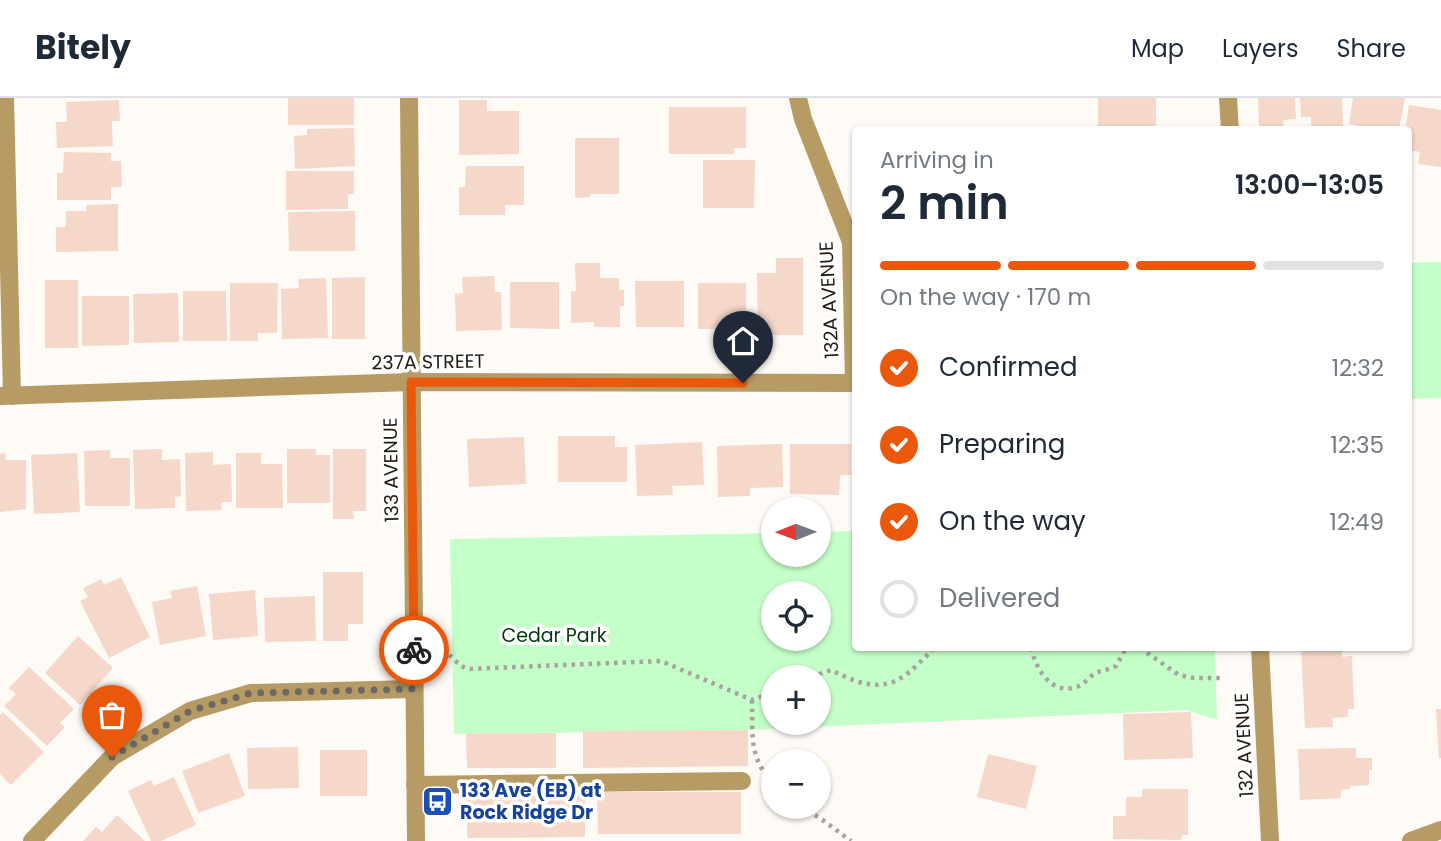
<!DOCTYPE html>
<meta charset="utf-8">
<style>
body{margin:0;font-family:Poppins,sans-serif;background:#f2f2f3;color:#1f2937;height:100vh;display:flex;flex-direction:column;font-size:26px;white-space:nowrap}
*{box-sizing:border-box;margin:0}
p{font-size:23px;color:#747a83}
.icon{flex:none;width:38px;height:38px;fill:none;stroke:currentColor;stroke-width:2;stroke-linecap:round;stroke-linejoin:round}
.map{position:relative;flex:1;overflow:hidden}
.sheet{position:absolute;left:852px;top:28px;width:560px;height:525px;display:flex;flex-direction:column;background:#fff;border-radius:7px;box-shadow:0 2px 5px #0004}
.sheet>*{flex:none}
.needle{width:46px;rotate:269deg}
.buttons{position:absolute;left:761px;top:399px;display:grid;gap:14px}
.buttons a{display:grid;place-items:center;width:70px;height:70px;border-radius:50%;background:#fff;box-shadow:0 2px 5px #0004;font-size:35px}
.pin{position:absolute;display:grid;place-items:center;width:60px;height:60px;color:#fff;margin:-72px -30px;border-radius:50% 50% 50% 0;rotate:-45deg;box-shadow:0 0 7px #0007}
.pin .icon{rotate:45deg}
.courier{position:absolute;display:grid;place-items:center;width:70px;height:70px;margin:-35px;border:5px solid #ea580c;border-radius:50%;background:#fff;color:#222;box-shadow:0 2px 9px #0007}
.head em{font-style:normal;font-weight:600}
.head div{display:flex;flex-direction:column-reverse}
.head{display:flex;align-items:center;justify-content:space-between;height:119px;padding:0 28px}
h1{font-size:46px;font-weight:600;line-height:52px}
.bar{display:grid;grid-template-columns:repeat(4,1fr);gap:10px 7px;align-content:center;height:84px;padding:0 28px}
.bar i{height:9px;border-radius:5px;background:#e0e1e3}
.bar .on{background:#ea580c}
.bar p{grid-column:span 4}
ol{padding:0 28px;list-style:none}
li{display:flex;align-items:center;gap:21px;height:77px}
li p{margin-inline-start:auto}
li .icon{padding:7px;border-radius:50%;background:#ea580c;color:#fff;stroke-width:4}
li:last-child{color:#747a83}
li i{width:38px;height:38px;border:4px solid #e0e1e3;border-radius:50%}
header{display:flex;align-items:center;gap:42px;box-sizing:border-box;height:98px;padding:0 35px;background:#fff;border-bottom:2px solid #e0e1e3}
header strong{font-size:33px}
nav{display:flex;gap:38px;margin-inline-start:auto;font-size:24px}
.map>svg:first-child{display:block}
</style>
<header>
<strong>Bitely</strong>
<nav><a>Map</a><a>Layers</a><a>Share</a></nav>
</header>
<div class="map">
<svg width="1441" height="743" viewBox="0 0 1441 743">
<rect width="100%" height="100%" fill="#fefaf6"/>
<g fill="#c4fec8" fill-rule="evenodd">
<path d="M1441,164V300L1409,301V165Z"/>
<path d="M856,433V550H1215L1217,622L1186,612L748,632L454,636L450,441L773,435L774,457H819V434ZM774,495H819V541H774ZM774,579H819V625H774Z"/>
</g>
<g fill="#f5d8ca">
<rect x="288" y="0" width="66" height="27"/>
<rect x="1098" y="0" width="58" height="32"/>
<path d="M1258,0H1295L1296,21L1283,22L1284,30L1259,31Z"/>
<path d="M1300,0H1342L1343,28L1311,29V19H1301Z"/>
<path d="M1353,0H1405L1399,32H1379L1349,26Z"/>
<path d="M119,2L120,23H112L113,48L57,50L56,24H67L66,4Z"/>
<path d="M459,2H487V13H519V56L459,57Z"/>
<path d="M1409,7L1441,12V69L1418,66L1420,54L1409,52V32H1405Z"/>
<path d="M669,9H746V50H734V56H669Z"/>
<path d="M354,30L355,68L295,71L294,38L307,37V31Z"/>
<path d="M575,40H619V96H590V99L575,100Z"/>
<path d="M64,54L111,55V63H121L122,89H111V102H57V75H63Z"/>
<path d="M703,62H755L754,110H703Z"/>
<path d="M466,68H524V107H505V117H459V89H465Z"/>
<path d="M286,73H354V96H348V111L286,112Z"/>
<path d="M118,106V153L56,154V129H66V113H86V107Z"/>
<path d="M355,113V153H289L288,114Z"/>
<path d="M776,160H803V237H770V231H758L757,175H776Z"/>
<path d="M575,165H600V180H619V192H624V208H620V229H594V224L571,225V193H576Z"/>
<path d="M494,178L495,194H501L502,232L456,233L455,196L463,195L462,179Z"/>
<path d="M365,179V241H332V180Z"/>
<path d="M326,180L328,240L282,241L281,191L299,190L298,181Z"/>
<rect x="45" y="182" width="33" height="68"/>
<path d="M635,183H684V229H636Z"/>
<path d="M510,184H559V231L510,230Z"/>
<path d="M230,185H278L277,235H258V243H230Z"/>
<rect x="698" y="185" width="48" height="46"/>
<path d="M183,193H226L227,243H183Z"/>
<path d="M178,195L179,244L134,245L133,196Z"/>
<path d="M82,198H129V247L82,248Z"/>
<path d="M558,338H615V349H627V384H558Z"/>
<path d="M524,339L526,386L469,389L467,341Z"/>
<path d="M702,344L704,387L672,388L673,397L637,398L635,347Z"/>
<path d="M782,346L783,389L750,390V398L718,399L717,348Z"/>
<path d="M790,346H851V377H840L839,397L790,396Z"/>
<path d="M162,351V362L180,361L181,398L175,399V410L135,411L133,352Z"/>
<path d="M287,351H316V357H330V405H287Z"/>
<path d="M333,351H366V413H353L354,421H333Z"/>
<path d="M110,352V360H130V408H85L84,353Z"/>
<path d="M213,354V367L231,366L232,404H221L222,412L186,413L185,355Z"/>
<path d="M5,355L6,362H26V411L0,414V356Z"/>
<path d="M77,355L80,414L34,416L31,357Z"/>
<path d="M236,355H261V366H282L283,410H236Z"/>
<path d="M323,474H363V526H348V543H323Z"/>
<path d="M121,479L150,539L109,560L80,503L88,499L83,490L101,481L104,487Z"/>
<path d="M197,488L206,538L160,547L152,504L172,500L170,493Z"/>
<path d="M255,492L258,538L213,542L209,496Z"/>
<path d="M315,498L316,543L265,544L264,500Z"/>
<path d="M78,538L113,570L80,607L45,575Z"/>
<path d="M1301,550H1342V559L1352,558L1354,611H1348V619L1332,620L1333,629L1305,630Z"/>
<path d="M29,569L74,611L60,625L65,629L47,648L4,608L16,596L9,590Z"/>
<path d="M1436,611H1441V660H1439Z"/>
<path d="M3,614L44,654L11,687L0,676V617Z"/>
<path d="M1191,614L1193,660L1124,662L1123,616Z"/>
<path d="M748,632V668L583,670V633Z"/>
<path d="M466,635H556V670H467Z"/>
<path d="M298,649L299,690L248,691L247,650Z"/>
<path d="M1356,650V660H1372V672H1369V687L1350,688V691L1341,692V700L1300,702L1298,651Z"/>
<rect x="320" y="652" width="47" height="46"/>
<path d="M229,655L245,698L198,715L182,673Z"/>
<path d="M988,656L1037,668L1026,711L977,699Z"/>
<path d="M174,679L196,727L161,743H151L128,693L151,682L154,688Z"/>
<path d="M1142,691H1188V737H1182L1181,742L1113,741V718H1126V699H1142Z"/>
<path d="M467,694H585V739L467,740Z"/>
<path d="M597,694H741V736H598Z"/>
<path d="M117,717L145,743H83L96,729L102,734Z"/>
</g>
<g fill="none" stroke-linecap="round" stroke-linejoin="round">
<g stroke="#a8a39e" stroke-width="4.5" stroke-dasharray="3.5 5" stroke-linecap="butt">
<path d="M437,545L461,568L468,571L661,563L752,602L774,594"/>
<path d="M1031,550C1036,570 1050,597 1076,589C1084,587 1088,580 1094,576C1101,572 1109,572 1116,568L1126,550"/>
<path d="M1140,550L1179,577L1194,580H1223"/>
<path d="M811,579L831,572C863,588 886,596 914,570C921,563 928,557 934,550"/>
<path d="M752,602C753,637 748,659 774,687"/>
<path d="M800,709L820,720L851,743"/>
</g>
<g stroke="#b79b65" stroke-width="18">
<path d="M5,0L12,298"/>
<path d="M409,0L416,743"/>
<path d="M798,0L803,21L851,144L854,285"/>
<path d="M1228,0L1230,32"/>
<path d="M0,298L411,284L856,285"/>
<path d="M1260,550L1270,743"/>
<path d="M415,687L742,683"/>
<path d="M32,743L112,659L190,613L251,595L414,591"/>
<path d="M1411,743L1441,732"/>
</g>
</g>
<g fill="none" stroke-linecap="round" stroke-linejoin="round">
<path stroke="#6e6862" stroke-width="7" stroke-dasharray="0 12.6" d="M112,659L190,613L251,595L414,591V552"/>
<path stroke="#ea580c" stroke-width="9" d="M414,552L411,284L743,285"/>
</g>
<defs>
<symbol id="bus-square" viewBox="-11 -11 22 22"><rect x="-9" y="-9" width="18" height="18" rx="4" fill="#1a4fb4" stroke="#fff"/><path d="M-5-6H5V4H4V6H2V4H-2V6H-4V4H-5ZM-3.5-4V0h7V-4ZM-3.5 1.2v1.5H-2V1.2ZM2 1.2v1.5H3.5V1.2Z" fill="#fff"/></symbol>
</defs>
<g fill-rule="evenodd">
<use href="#bus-square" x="420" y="686" width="35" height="35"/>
</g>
<g text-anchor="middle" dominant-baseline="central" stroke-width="7" stroke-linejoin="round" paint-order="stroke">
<g font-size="19" fill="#211a12" stroke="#fff">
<text transform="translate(829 202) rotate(-93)">132A AVENUE</text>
<text transform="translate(428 264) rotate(-1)">237A STREET</text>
<text transform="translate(391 372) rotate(-91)">133 AVENUE</text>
<text transform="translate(1244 647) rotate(-93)">132 AVENUE</text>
</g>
<g font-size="19" fill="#01380e" stroke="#fff">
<text x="554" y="537">Cedar Park</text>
</g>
<g font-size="19" font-weight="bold" fill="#164399" stroke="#fff" text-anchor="start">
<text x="460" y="692">133 Ave (EB) at<tspan x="460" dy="22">Rock Ridge Dr</tspan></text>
</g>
</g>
</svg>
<div class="buttons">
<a><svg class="needle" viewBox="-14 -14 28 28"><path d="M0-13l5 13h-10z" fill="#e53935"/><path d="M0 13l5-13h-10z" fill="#747a83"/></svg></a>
<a><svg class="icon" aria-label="locate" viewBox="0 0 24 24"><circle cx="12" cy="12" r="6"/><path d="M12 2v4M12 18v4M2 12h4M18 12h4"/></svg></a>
<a>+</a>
<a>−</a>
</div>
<div class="pin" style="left:112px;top:659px;background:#ea580c"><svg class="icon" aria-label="bag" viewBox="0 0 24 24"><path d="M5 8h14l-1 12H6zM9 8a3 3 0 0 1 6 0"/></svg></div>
<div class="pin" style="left:743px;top:285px;background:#1f2937"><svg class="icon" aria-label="home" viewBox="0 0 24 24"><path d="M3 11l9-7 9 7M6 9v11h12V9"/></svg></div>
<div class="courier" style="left:414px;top:552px"><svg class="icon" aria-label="bike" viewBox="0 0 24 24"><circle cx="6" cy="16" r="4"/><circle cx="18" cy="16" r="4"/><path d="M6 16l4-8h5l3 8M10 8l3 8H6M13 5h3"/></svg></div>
<section class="sheet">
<div class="head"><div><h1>2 min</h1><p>Arriving in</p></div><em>13:00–13:05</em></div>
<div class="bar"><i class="on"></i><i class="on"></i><i class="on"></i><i></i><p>On the way · 170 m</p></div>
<ol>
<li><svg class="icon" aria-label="check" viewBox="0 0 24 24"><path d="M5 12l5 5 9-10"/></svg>Confirmed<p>12:32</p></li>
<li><svg class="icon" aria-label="check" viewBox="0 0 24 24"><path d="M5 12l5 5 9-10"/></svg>Preparing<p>12:35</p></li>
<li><svg class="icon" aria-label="check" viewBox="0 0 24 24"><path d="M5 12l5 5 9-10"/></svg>On the way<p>12:49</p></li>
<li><i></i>Delivered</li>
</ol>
</section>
</div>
